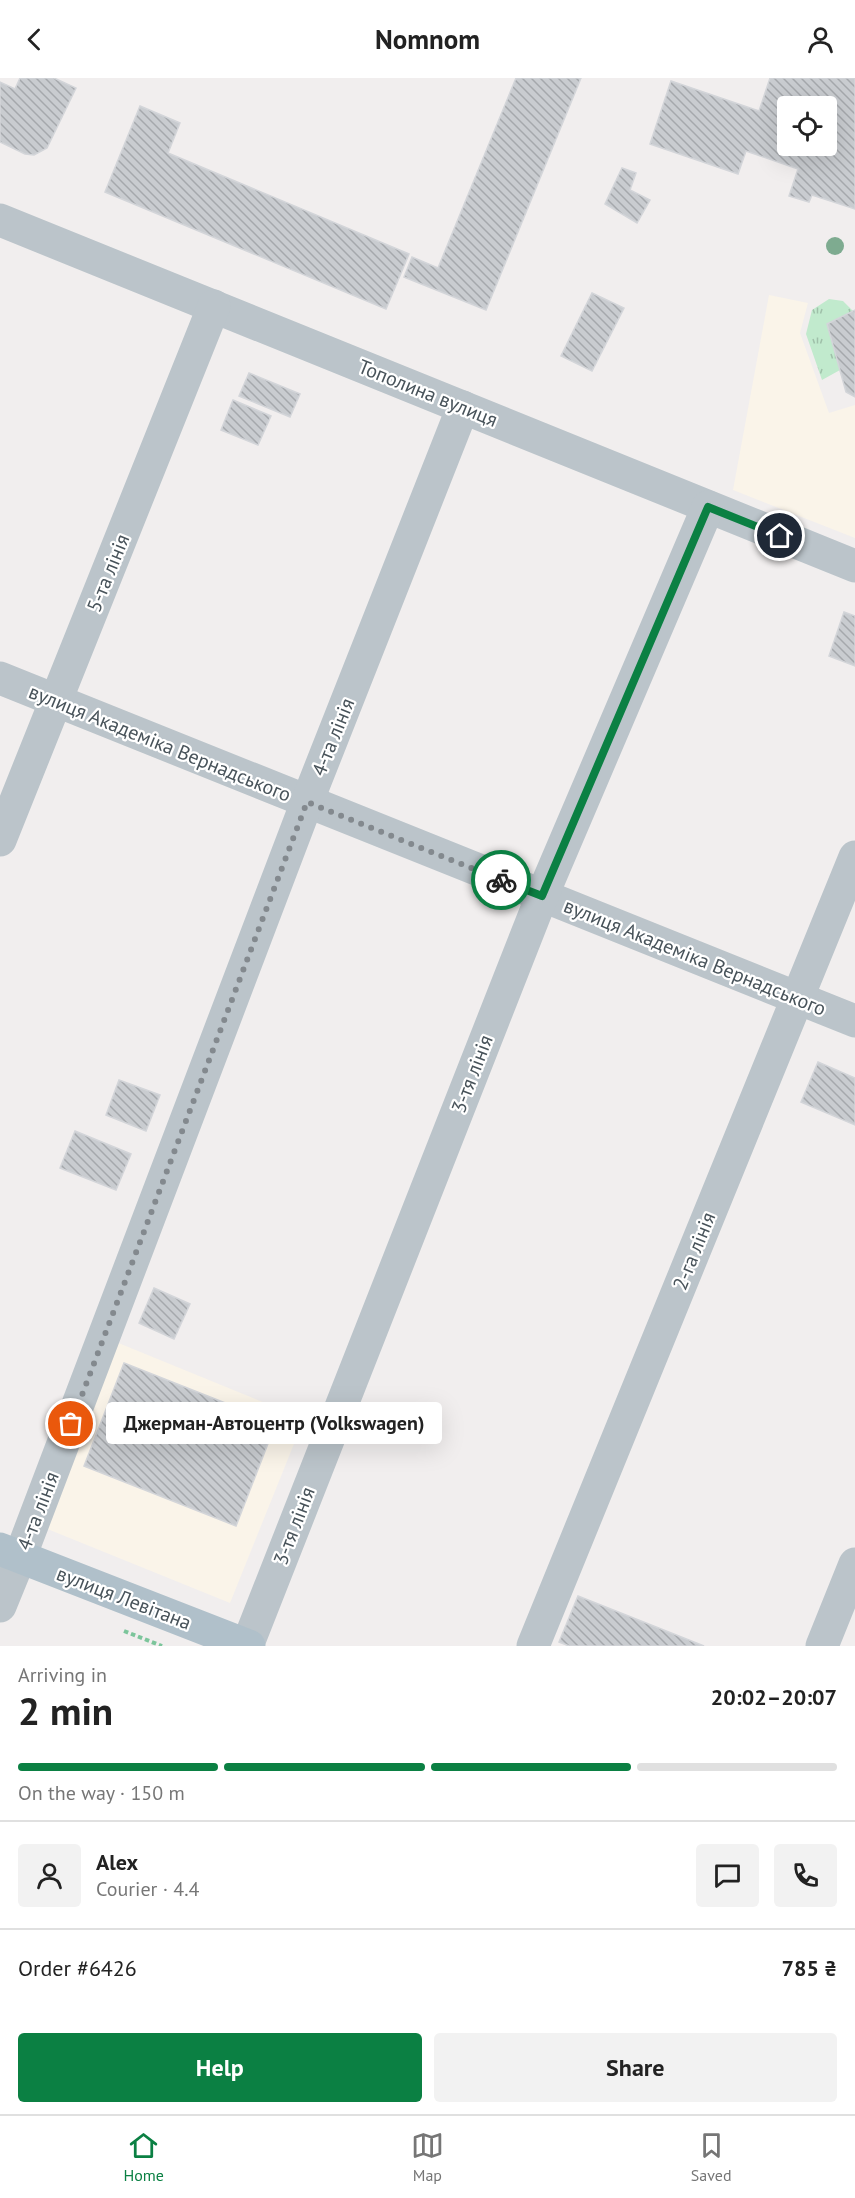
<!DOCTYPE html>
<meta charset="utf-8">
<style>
body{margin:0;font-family:"PT Sans",sans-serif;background:#f2f2f2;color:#222;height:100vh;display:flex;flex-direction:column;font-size:22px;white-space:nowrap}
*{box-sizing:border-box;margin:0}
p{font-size:20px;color:#767676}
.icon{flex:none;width:33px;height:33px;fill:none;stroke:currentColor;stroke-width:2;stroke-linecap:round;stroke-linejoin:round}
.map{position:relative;height:1568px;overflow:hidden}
.side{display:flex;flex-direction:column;background:#fff;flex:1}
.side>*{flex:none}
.fabs{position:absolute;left:777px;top:18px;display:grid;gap:12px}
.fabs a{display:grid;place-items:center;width:60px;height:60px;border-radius:6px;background:#fff;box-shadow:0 6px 24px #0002;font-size:30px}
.pin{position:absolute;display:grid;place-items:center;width:51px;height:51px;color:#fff;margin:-26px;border:3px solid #fff;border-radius:50%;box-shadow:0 2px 6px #0007}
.courier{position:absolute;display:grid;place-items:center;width:60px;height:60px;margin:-30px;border:4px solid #0b8043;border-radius:50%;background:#fff;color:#222;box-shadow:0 2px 8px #0007}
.bubble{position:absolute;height:42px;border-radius:6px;background:#fff;box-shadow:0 6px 24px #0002;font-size:20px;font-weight:700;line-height:42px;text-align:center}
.overview em{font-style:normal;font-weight:700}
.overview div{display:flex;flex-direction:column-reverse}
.overview{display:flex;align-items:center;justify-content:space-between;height:102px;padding:0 18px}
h1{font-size:39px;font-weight:700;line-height:45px}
.bar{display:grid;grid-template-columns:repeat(4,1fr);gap:9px 6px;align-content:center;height:72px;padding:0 18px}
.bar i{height:8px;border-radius:4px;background:#e0e0e0}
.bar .on{background:#0b8043}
.bar p{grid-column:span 4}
.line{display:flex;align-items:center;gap:15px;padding:0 18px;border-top:2px solid #e0e0e0}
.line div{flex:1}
.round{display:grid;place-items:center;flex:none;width:63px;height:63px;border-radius:6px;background:#f2f2f2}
.button{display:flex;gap:12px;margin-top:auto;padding:12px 18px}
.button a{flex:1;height:69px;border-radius:6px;background:#0b8043;color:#fff;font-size:24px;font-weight:700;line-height:69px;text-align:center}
.button a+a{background:#f2f2f2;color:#222}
header{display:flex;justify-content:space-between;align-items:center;height:78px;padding:0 18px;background:#fff;font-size:27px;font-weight:700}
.menu{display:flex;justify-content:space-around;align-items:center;height:84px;border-top:2px solid #e0e0e0;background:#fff;font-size:16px;color:#767676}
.menu a{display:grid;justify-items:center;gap:3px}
.menu .on{color:#0b8043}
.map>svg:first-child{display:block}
</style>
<header><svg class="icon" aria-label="back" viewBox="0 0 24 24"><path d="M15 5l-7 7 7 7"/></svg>Nomnom<svg class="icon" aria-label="person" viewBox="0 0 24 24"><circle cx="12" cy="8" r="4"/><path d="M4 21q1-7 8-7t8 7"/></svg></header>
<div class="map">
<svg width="855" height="1568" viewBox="0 0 855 1568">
<defs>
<pattern id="grass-tufts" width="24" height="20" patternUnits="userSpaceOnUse" patternTransform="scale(1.5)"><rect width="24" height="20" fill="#c1eacd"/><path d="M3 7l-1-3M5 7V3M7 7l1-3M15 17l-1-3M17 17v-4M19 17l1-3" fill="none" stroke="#9fc0a9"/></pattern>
<pattern id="building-back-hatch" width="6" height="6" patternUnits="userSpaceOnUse" patternTransform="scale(1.5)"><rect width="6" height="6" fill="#c9ccd0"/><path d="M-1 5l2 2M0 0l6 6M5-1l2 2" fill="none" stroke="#a5a8ac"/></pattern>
</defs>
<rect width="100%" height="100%" fill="#f1eeee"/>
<g fill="#faf4e9">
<path d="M769,217L808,225L800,255L829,335L855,327V460L733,412Z"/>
<path d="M116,1264L304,1341L230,1525L40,1448Z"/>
</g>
<path fill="url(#grass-tufts)" d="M829,221L843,223L853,233L827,246L840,292L822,302L806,256L812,232Z"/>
<g fill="url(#building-back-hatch)" stroke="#d3d5d9" stroke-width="1.5" fill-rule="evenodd">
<path d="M20,0H54L76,10L47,70L34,77L25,76L0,64V4L15,11Z"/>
<path d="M516,0H581L486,232L404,199L412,179L438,190Z"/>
<path d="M770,0H855V131L812,117L809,124L789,118L798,91L746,73L738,96L650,66L671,3L759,33ZM788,28H826V68H788Z"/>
<path d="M140,28L180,45L168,75L409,176L386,231L105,114Z"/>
<path d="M622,90L636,95L630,112L650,122L637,145L605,126Z"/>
<path d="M592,215L624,230L592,293L561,278Z"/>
<path d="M855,232V319L846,314L827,246Z"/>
<path d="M249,295L300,316L290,339L239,318Z"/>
<path d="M233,322L271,338L258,367L221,352Z"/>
<path d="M844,534L855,538V588L829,578Z"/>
<path d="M818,984L855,1000V1047L801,1024Z"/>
<path d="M119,1002L160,1017L146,1053L106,1037Z"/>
<path d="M75,1053L131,1076L116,1112L60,1090Z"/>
<path d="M154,1210L190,1226L174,1261L139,1245Z"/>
<path d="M124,1285L276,1345L236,1448L84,1388Z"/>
<path d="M578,1518L704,1568H569L559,1564Z"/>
</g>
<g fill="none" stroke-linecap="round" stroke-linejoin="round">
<path stroke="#7cc59b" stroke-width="4" stroke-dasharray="4.5 3" stroke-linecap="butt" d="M124,1553L162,1568"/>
<g stroke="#bbc4ca" stroke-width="33">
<path d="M0,142L855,488"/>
<path d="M0,600L855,943"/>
<path d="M0,762L214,228"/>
<path d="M0,1528L20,1479L307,724L463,329"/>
<path d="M247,1568L542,818L708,429"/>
<path d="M533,1568L855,779"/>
<path d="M822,1568L855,1486"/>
</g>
<path stroke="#b0c0ca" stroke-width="33" d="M0,1471L249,1568"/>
</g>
<circle fill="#7eab90" cx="835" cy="168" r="9"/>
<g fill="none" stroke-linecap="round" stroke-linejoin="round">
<path stroke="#83898e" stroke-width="6" stroke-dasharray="0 10.8" d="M71,1346L307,724L501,802"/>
<path stroke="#0b8043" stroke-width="8" d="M501,802L542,818L708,429L780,458"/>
</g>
<g text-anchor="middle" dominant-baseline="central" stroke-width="4.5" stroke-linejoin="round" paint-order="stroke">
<g font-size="20" fill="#48535a" stroke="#fff">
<text transform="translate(428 315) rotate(22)">Тополина вулиця</text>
<text transform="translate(108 495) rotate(-68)">5-та лінія</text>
<text transform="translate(333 659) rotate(-68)">4-та лінія</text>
<text transform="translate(160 665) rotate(22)">вулиця Академіка Вернадського</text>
<text transform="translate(695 879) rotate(22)">вулиця Академіка Вернадського</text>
<text transform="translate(472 996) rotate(-69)">3-тя лінія</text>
<text transform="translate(694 1173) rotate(-68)">2-га лінія</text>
<text transform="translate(38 1433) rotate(-69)">4-та лінія</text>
<text transform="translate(294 1448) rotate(-69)">3-тя лінія</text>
<text transform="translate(124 1520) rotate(21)">вулиця Левітана</text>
</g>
</g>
</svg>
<div class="fabs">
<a><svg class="icon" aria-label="locate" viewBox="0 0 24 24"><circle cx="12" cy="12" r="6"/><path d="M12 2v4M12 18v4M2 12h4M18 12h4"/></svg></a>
</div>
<div class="pin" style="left:71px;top:1346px;background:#ea580c"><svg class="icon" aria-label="bag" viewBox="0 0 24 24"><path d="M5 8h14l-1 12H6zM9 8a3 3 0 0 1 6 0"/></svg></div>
<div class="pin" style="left:780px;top:458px;background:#1f2937"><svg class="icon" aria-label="home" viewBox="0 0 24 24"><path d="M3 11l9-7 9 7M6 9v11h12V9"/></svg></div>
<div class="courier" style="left:501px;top:802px"><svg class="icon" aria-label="bike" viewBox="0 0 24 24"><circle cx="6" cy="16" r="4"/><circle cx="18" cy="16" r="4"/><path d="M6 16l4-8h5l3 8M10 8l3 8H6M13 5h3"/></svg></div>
<div class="bubble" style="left:106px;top:1324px;width:336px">Джерман-Автоцентр (Volkswagen)</div>
</div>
<section class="side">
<div class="overview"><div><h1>2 min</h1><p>Arriving in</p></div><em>20:02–20:07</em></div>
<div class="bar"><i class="on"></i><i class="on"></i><i class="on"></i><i></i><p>On the way · 150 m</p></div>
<div class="line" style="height:108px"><a class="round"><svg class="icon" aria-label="person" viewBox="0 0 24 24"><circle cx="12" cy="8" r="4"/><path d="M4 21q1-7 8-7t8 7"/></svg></a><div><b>Alex</b><p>Courier · 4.4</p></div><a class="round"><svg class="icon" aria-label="chat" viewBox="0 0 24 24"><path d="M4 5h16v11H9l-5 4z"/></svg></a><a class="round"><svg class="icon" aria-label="phone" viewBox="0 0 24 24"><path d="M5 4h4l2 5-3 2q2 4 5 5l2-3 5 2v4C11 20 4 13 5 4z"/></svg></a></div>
<div class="line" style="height:78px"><div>Order #6426</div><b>785 ₴</b></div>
<div class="button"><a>Help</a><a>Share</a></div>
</section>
<nav class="menu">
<a class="on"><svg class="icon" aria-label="home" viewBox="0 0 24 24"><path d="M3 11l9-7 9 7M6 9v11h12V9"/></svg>Home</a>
<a><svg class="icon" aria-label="map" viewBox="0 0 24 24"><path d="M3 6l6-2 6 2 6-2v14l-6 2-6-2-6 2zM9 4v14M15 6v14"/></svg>Map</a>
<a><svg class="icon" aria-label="saved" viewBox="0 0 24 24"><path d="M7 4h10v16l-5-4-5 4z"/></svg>Saved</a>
</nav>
